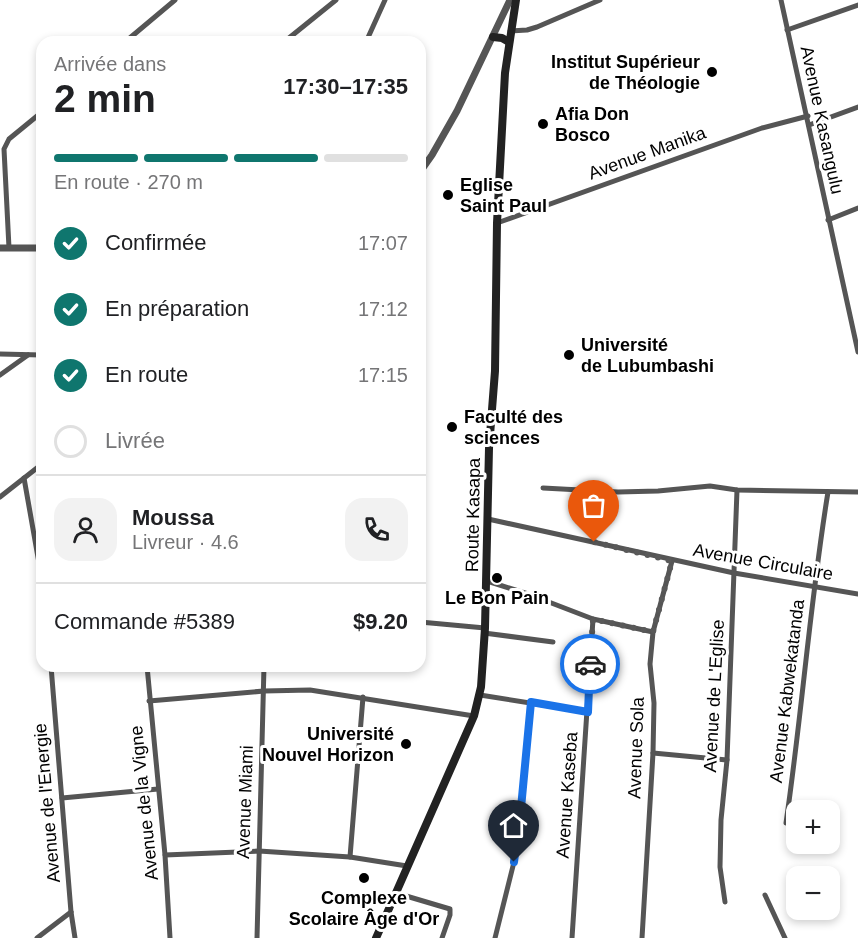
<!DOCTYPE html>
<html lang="fr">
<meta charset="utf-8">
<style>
body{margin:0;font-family:Helvetica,sans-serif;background:#f2f2f2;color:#202124;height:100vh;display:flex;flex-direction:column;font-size:22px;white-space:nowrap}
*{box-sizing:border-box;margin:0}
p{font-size:20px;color:#757577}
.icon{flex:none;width:33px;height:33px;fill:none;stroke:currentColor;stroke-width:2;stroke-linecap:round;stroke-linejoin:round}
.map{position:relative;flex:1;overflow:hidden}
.panel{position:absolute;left:36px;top:36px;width:390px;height:636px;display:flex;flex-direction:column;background:#fff;border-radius:18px;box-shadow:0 3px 9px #0003}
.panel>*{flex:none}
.controls{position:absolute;left:786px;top:800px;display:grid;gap:12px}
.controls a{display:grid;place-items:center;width:54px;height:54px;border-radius:12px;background:#fff;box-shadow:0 3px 9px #0003;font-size:30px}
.pin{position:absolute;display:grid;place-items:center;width:51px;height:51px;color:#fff;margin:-62px -26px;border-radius:50% 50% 50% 0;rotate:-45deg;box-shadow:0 0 6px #0007}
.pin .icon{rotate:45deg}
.courier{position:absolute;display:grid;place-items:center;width:60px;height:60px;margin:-30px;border:4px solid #1a73e8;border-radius:50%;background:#fff;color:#222;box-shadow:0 2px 8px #0007}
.overview em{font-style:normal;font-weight:600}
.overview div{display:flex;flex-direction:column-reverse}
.overview{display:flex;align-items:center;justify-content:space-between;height:102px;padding:0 18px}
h1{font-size:39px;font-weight:600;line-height:45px}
.bar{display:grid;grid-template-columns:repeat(4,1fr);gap:9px 6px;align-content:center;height:72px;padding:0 18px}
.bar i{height:8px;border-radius:4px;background:#e0e0e0}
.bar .selected{background:#0f766e}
.bar p{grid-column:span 4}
.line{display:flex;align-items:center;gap:15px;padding:0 18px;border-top:2px solid #e0e0e0}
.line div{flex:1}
.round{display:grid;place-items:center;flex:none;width:63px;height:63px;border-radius:18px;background:#f2f2f2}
ol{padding:0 18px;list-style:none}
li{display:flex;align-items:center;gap:18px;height:66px}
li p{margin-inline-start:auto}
li .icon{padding:6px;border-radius:50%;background:#0f766e;color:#fff;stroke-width:4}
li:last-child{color:#757577}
li i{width:33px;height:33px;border:3px solid #e0e0e0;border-radius:50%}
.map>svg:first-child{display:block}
</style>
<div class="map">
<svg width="858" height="938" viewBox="0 0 858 938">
<rect width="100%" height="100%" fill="#fff"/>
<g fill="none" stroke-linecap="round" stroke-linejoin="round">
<g stroke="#555" stroke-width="5">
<path d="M781,0L858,352"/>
<path d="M787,30L858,5"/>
<path d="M510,31L527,30L537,27L600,0"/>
<path d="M125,42L175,0"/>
<path d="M284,42L336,0"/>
<path d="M366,42L385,0"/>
<path d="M809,125L858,107"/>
<path d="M828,220L858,208"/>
<path d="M497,223L762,128L808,116"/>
<path d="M9,248L4,149L9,139L42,112"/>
<path d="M0,354L42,355"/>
<path d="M0,375L28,355"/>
<path d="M24,478L42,580"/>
<path d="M543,488L618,492L658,491L710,486L737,490L858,492"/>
<path d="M0,497L42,464"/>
<path d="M488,519L734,573L858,594"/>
<path d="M487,581L528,594L593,619L653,632"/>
<path d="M420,622L485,628"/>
<path d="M484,633L553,642"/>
<path d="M51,666L71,912L75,938"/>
<path d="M147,666L165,855L170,938"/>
<path d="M480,695L587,712"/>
<path d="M149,701L264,691L310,690L474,716"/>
<path d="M653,753L727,760"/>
<path d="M62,798L158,789"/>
<path d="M786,823C802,713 810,602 828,492"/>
<path d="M165,855L259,851L350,857L407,866"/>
<path d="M350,857L363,697"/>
<path d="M396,893L450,909V915L442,938"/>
<path d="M765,895L785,938"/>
<path d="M725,902L720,867L721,820L727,760L737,490"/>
<path d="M37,938L71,912"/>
<path d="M257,938L264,666"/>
<path d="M495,938L514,862L521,808L531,702"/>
<path d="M572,938L593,619"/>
<path d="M642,938L653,753L654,703L650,664L653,632L672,561"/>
</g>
<g stroke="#555" stroke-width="7">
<path d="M420,172L432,155L457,111L510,0"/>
<path d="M0,248H42"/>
</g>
<g stroke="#222" stroke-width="8">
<path d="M493,37L502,38L509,42"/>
<path d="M376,938L474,716L481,687L485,628L489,448L495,371L497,223L505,73L516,0"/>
</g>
</g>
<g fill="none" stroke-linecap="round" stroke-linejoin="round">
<path stroke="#595959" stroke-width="6" stroke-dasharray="0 10.8" d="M590,664L593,619L653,632L672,561L594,542"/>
<path stroke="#1a73e8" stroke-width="8" d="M514,862L521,808L531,702L588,712L590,664"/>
</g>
<g fill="#000" stroke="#fff" stroke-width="2">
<circle cx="712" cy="72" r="6"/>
<circle cx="543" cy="124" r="6"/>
<circle cx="448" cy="195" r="6"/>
<circle cx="569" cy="355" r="6"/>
<circle cx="452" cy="427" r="6"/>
<circle cx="497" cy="578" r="6"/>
<circle cx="406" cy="744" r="6"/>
<circle cx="364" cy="878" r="6"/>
</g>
<g text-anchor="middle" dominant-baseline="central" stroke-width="6" stroke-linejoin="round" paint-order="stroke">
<g font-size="18" font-weight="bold" fill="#000" stroke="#fff" text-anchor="start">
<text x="700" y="62" text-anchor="end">Institut Supérieur<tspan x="700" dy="21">de Théologie</tspan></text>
<text x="555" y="114">Afia Don<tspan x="555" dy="21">Bosco</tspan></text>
<text x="460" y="185">Eglise<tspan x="460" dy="21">Saint Paul</tspan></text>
<text x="581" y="345">Université<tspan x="581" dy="21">de Lubumbashi</tspan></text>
<text x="464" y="417">Faculté des<tspan x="464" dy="21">sciences</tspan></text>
<text x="497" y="598" text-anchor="middle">Le Bon Pain</text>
<text x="394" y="734" text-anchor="end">Université<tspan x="394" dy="21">Nouvel Horizon</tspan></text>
<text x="364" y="898" text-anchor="middle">Complexe<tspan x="364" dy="21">Scolaire Âge d'Or</tspan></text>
</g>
<g font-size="18" fill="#000" stroke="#fff">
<text transform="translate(822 120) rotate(78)">Avenue Kasangulu</text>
<text transform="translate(647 153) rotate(-20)">Avenue Manika</text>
<text transform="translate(473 515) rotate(-89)">Route Kasapa</text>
<text transform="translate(763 562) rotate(10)">Avenue Circulaire</text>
<text transform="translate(787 691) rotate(-83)">Avenue Kabwekatanda</text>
<text transform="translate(714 696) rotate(-87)">Avenue de L'Eglise</text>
<text transform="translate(636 748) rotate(-88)">Avenue Sola</text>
<text transform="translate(567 795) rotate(-86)">Avenue Kaseba</text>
<text transform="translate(245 802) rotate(-88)">Avenue Miami</text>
<text transform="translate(47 803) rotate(-95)">Avenue de l'Energie</text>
<text transform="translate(144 803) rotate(-96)">Avenue de la Vigne</text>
</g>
</g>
</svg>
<div class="controls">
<a>+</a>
<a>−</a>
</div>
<div class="pin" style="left:594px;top:542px;background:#ea580c"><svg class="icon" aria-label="bag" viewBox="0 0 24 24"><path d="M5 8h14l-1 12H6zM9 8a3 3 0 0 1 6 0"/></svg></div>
<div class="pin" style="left:514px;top:862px;background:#1f2937"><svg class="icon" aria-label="home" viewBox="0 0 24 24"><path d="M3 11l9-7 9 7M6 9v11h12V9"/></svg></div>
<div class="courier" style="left:590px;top:664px"><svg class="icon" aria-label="car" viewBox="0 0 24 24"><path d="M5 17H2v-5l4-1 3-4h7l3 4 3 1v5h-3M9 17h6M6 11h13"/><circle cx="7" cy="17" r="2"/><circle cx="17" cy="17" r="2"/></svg></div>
<section class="panel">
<div class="overview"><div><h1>2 min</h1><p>Arrivée dans</p></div><em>17:30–17:35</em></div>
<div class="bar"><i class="selected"></i><i class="selected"></i><i class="selected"></i><i></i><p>En route · 270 m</p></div>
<ol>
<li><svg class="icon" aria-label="check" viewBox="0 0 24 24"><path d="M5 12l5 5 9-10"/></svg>Confirmée<p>17:07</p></li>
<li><svg class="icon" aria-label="check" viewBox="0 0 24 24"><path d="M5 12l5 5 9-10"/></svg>En préparation<p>17:12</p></li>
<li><svg class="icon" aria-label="check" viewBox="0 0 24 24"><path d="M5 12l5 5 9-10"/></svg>En route<p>17:15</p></li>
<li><i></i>Livrée</li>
</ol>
<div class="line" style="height:108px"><a class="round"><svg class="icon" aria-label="person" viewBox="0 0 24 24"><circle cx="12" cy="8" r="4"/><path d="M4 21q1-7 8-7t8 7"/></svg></a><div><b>Moussa</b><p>Livreur · 4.6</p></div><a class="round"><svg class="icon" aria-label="phone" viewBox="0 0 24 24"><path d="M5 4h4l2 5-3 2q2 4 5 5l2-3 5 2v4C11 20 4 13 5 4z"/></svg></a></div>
<div class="line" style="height:78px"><div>Commande #5389</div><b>$9.20</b></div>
</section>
</div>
